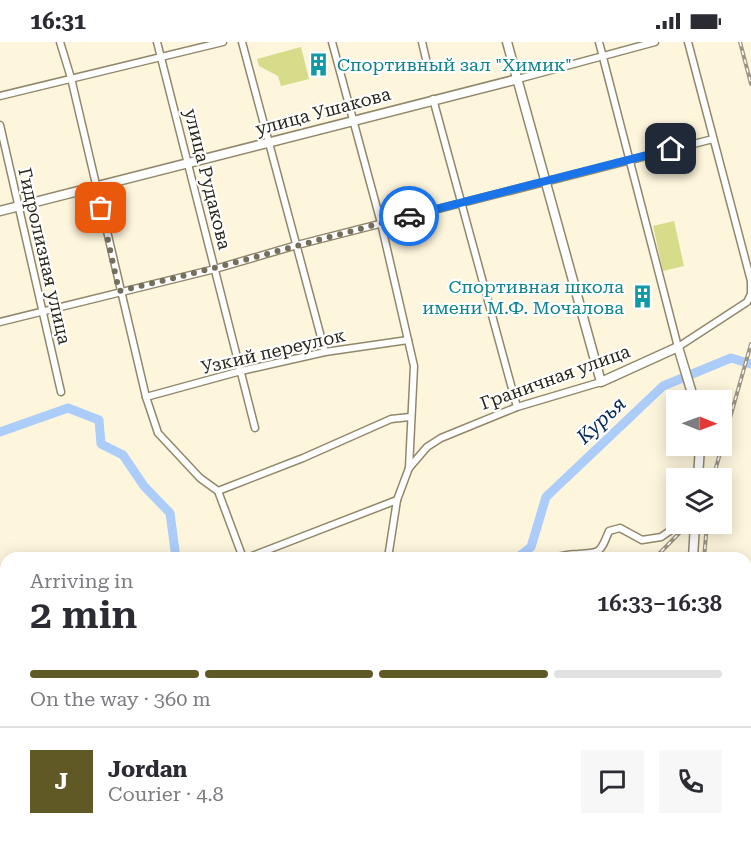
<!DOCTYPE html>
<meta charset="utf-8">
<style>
body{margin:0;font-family:"Roboto Serif",serif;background:#f7f7f7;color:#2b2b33;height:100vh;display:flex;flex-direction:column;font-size:22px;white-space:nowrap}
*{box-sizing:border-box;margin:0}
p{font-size:20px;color:#7c7c81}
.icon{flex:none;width:33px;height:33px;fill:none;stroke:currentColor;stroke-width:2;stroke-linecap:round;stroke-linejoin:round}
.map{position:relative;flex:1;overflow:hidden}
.drawer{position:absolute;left:0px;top:510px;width:752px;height:296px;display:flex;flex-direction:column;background:#fff;border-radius:18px 18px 0 0;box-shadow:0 3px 15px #0003}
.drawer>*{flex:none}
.needle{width:39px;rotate:91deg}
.buttons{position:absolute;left:666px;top:348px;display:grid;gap:12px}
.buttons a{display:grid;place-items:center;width:66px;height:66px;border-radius:0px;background:#fff;box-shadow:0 3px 15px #0003;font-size:30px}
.pin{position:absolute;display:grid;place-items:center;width:51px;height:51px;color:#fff;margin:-26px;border-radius:12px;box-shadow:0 3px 9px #0006}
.courier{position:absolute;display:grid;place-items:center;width:60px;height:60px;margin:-30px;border:4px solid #1a73e8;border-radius:50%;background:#fff;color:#222;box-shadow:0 2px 8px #0007}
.headline em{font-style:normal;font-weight:600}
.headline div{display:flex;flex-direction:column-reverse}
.headline{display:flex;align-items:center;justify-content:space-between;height:102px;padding:0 30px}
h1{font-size:39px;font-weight:600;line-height:45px}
.bar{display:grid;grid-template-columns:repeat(4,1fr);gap:9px 6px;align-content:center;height:72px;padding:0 30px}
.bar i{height:8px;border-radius:4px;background:#e1e1e2}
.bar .on{background:#615925}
.bar p{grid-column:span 4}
.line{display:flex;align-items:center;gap:15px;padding:0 30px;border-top:2px solid #e1e1e2}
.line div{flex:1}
.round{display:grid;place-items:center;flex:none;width:63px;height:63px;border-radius:0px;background:#f7f7f7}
.status{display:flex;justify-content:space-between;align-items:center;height:42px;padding:0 30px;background:#fff;direction:ltr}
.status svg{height:16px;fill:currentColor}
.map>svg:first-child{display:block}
</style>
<div class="status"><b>16:31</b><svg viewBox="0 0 49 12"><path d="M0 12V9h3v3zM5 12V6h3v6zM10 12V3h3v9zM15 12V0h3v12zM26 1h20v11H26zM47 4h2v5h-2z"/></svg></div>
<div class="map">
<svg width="751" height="805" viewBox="0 0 751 805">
<rect width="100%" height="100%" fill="#fdf5dc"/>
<g fill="#d6dc8a">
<path d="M301,5L309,37L281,44L278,34L259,24L257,17Z"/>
<path d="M674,179L684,224L663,229L653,184Z"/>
</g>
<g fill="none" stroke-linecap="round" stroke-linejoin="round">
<g stroke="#accdfa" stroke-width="9">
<path d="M0,390L68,366L99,378L101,402L123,413L144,444L170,471L176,516"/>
<path d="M517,516L531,505L546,455L663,344L731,316L751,322"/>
<path d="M35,805L37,800"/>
<path d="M339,805L340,800"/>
</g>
<defs>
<g id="street">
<path d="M60,0L71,36L146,355L158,391L200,436L218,449L243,516"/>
<path d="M157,0L255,386"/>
<path d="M242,0L325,310"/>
<path d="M332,0L381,181L414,324L409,426L397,458L388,516"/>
<path d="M422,0L426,17"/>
<path d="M599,0L678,305L747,260L751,252V239L688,0"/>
<path d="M518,37L655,0"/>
<path d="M0,54L223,0"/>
<path d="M433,57L517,365"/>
<path d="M0,83L61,350"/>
<path d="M0,280L215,227L297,203L713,97"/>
<path d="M146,355L241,329L325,310L408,298"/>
<path d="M409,426L427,405L441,396L517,365L601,340"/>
<path d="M218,449L303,416L391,377L410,375"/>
<path d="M247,516L397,458"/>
<path d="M554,516C561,514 570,512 578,512C601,511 600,511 609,489L620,486L642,498L661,495L680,482"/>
<path d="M746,541L751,543"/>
<path d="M749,682L751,673"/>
</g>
<g id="secondary">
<path d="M507,0L601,340L678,305L694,358"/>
<path d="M0,169L518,37"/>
<path d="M698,436L700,404"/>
<path d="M693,516L695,482"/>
<path d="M674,805V800"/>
</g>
</defs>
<use href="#street" stroke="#91886b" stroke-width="9"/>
<use href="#secondary" stroke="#91886b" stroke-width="11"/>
<use href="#street" stroke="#fff" stroke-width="6"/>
<use href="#secondary" stroke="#fff" stroke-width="8"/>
<defs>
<g id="rail">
<path d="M740,0L751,42"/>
<path d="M713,436L751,302"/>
<path d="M655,516L688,482"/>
<path d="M704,516L707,482"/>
<path d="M746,703L751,711"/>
<path d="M688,800L689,805"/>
<path d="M702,800L705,805"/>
<path d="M679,805V800"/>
</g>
</defs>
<use href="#rail" stroke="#9d9683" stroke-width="4"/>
<use href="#rail" stroke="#fff" stroke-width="1.5" stroke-dasharray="4.5" stroke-linecap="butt"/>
</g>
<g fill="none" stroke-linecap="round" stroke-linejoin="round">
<path stroke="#746e5e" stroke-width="6" stroke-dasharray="0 10.8" d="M101,166L119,249C217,227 312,199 409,174"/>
<path stroke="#1a73e8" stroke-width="8" d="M409,174L671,107"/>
</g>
<defs>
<symbol id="building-bare" viewBox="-9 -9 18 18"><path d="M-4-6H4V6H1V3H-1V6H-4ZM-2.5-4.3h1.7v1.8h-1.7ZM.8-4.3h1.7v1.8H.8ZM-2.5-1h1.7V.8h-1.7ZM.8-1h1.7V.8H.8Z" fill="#0f9aa8" stroke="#fff" stroke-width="2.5" paint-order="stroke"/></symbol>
</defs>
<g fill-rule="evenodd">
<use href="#building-bare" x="302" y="6" width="33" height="33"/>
<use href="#building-bare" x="626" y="238" width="33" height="33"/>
</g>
<g text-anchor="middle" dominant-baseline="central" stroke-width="4.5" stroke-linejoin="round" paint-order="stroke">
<g font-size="18" fill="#0d838f" stroke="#fff" text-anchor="start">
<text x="337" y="22">Спортивный зал "Химик"</text>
<text x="624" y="244" text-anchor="end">Спортивная школа<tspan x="624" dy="21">имени М.Ф. Мочалова</tspan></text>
</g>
<g font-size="18" fill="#2a261a" stroke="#fff">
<text transform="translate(323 69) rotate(-15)">улица Ушакова</text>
<text transform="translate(208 137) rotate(76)">улица Рудакова</text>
<text transform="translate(45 214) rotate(77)">Гидролизная улица</text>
<text transform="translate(273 309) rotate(-13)">Узкий переулок</text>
<text transform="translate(555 335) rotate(-20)">Граничная улица</text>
</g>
<g font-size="20" font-style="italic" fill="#052a57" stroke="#fff">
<text transform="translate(601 378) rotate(-43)">Курья</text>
</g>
</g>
</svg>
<div class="buttons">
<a><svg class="needle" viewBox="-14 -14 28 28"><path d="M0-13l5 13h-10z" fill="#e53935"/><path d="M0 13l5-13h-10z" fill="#7c7c81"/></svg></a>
<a><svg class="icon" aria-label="layers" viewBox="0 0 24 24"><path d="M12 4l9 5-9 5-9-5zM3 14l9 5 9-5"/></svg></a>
</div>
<div class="pin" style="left:101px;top:166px;background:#ea580c"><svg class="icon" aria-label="bag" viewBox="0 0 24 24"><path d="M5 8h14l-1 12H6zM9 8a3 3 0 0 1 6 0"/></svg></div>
<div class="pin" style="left:671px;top:107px;background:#1f2937"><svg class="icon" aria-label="home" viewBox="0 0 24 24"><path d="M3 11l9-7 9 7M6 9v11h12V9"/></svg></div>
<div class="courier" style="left:409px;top:174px"><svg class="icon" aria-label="car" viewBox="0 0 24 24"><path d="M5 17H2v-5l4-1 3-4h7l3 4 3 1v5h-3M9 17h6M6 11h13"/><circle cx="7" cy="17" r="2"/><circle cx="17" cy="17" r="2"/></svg></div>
<section class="drawer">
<div class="headline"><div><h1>2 min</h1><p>Arriving in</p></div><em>16:33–16:38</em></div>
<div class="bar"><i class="on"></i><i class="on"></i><i class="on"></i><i></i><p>On the way · 360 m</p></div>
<div class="line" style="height:108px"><b class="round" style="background:#615925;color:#fff">J</b><div><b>Jordan</b><p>Courier · 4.8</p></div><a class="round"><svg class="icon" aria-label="chat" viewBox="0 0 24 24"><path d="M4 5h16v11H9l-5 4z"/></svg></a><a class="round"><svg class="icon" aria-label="phone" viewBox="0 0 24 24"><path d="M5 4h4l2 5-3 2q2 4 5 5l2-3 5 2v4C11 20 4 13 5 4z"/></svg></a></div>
</section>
</div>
